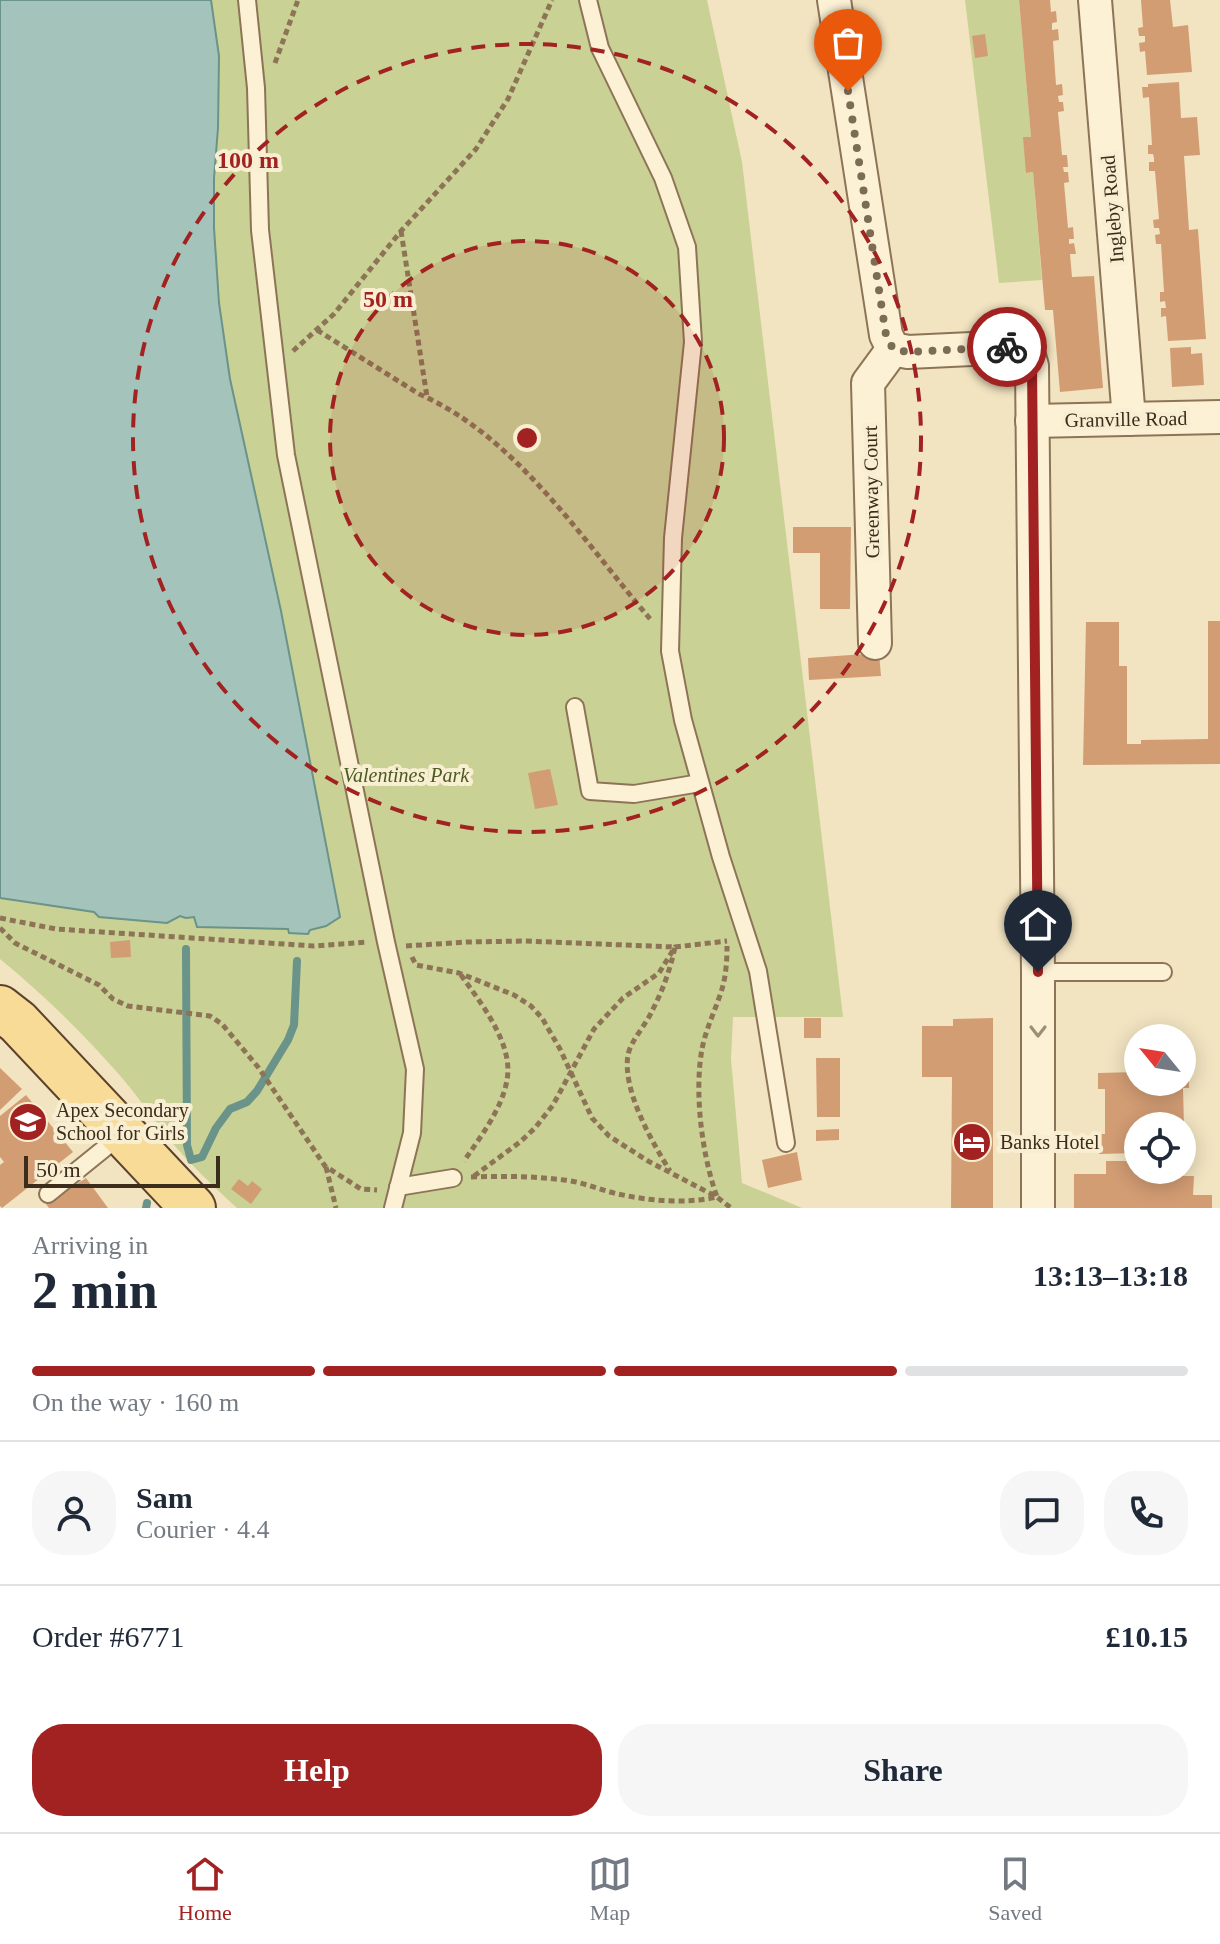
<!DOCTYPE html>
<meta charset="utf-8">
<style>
body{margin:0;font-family:Georgia,serif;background:#f6f6f7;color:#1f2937;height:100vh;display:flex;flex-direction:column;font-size:30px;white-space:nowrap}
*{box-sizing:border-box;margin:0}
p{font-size:26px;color:#747a83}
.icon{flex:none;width:44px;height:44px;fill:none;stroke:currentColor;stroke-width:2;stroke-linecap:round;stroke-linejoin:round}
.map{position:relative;height:1208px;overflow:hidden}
.sheet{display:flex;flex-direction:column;background:#fff;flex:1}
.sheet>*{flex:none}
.needle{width:52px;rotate:300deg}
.buttons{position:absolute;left:1124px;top:1024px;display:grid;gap:16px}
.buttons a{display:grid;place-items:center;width:72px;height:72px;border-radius:50%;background:#fff;box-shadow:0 4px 20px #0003;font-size:40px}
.scale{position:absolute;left:24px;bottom:20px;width:196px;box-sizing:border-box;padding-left:8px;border:4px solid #3c2c1c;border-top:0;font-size:22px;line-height:28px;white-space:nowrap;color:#3c2c1c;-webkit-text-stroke:6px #f8eed2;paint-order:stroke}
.pin{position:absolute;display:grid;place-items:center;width:68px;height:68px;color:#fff;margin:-82px -34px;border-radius:50% 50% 50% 0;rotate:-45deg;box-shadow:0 0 8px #0007}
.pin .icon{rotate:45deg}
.courier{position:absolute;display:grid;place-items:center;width:80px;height:80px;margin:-40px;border:6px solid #a22221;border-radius:50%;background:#fff;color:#222;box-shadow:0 2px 10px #0007}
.summary em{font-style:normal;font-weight:700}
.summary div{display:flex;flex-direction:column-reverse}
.summary{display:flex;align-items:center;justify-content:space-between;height:136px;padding:0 32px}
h1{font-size:52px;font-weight:700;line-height:60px}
.bar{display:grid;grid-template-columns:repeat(4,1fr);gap:12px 8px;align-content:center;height:96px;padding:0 32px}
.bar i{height:10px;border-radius:6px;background:#e0e1e3}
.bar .on{background:#a22221}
.bar p{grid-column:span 4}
.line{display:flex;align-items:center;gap:20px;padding:0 32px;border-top:2px solid #e0e1e3}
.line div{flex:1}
.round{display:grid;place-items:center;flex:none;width:84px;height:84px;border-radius:32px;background:#f6f6f7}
.action{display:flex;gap:16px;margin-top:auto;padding:16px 32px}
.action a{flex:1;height:92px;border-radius:32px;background:#a22221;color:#fff;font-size:32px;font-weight:700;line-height:92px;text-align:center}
.action a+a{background:#f6f6f7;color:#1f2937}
.dock{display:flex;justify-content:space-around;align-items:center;height:112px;border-top:2px solid #e0e1e3;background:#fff;font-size:22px;color:#747a83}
.dock a{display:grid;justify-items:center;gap:4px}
.dock .on{color:#a22221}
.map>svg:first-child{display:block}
</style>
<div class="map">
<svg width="1220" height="1208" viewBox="0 0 1220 1208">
<rect width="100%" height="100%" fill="#f2e4c1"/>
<g fill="#c9d194">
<path d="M0,0H707L742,162L843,1017H733L731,1059L742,1183L802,1208H237C213,1186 189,1163 168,1138C153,1118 139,1098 123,1079C85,1035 45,996 0,959Z"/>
<path d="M965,0H1019L1031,137H1024L1027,173L1033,172L1042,280L999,283Z"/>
</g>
<path fill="#a4c4bb" stroke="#6a9389" stroke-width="2" d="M0,0H211L219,56L218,128L214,178V228L219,303L230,379L281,611L340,917L326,926L310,930L308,934L289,933L288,929L197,927L194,917L186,918L180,916L167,923L99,917L94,912L0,898Z"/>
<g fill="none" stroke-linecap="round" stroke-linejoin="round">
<g stroke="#6a9389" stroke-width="8">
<path d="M186,949L187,1145L191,1160L202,1157L216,1128L230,1109L247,1102L257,1091L288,1040L294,1025L297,961"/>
<path d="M146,1208L147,1203"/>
</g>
</g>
<g fill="#d39d74">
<path d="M1019,0H1050L1051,12L1056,11L1057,22L1052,23V30L1058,29L1059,40L1053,41L1056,85L1062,84L1063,95L1058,96L1059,102H1063L1064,111L1058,112L1062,155H1067L1068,167H1063L1064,172H1068L1069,182L1064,183L1068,228L1073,227L1074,239H1069V244L1074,243L1076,254H1070L1072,277L1094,276L1103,388L1060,392L1053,310H1045L1033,172L1026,173L1023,137H1031Z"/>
<path d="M1141,0H1170L1173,27L1188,25L1192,72L1147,75L1145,51L1140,52L1139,43L1145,42V36H1139L1138,28L1143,27Z"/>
<path d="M985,34L988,56L975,58L972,36Z"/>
<path d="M1179,82L1181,118L1197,117L1200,155L1184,156L1189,230L1198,229L1206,339L1168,341L1166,316L1161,317V308H1166L1165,301L1160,302V292H1164L1161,244H1156L1155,235L1160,234L1159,228H1154L1153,220L1159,219L1155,171H1149V162H1154V158L1153,154H1148V145H1152L1149,97L1143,98L1142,87H1148V84Z"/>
<path d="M1191,347V354L1202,353L1204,385L1172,387L1170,348Z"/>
<path d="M793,527H851L850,609H820V553H793Z"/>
<path d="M1208,621H1220V764L1083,765L1086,622H1119V666H1127V744H1141V740L1208,739Z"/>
<path d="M879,653L881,676L809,680L808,658Z"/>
<path d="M550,769L558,805L535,809L528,773Z"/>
<path d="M130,940L131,957L111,958L110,942Z"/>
<rect x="804" y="1018" width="17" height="20"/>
<path d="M993,1018V1208H951L952,1077H922V1026H953V1019Z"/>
<path d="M816,1058H840V1117H817Z"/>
<path d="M0,1068L22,1089L0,1110Z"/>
<path d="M1138,1072V1082H1182V1072H1189V1088H1183L1184,1126H1138V1153L1099,1154V1134H1105V1089H1098V1073Z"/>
<path d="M26,1095L73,1152L2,1208L0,1206V1165L4,1162L0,1157V1116Z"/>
<path d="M839,1129V1140L816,1141V1130Z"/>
<path d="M1182,1133H1190V1152L1182,1153Z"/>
<path d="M797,1152L802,1180L768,1188L762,1160Z"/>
<path d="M1106,1161H1138V1170H1170V1176H1194L1193,1195H1212V1208H1074V1174H1106Z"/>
<path d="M86,1178L108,1208H49L46,1204Z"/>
<path d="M239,1179L248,1186L252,1181L262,1189L251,1204L231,1189Z"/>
</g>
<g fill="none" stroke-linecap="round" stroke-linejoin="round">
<defs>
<g id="lane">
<path d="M247,0L256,88L260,230L286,455L386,942L415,1069L412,1133L393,1208"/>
<path d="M588,0L600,48L663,178L687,247L693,342L673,538L670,651L683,720L721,857L758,971L786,1143"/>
<path d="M575,707L590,791L634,794L700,783"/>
<path d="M1038,972H1163"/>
<path d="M398,1187L453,1178"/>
<path d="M48,1194L121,1135"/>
</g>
<g id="street">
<path d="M834,0L886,335L893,349L908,352L1014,347L1023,349L1029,356L1032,366L1038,972V1208"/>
<path d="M1095,0L1129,419"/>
<path d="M1032,421L1220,417"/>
<path d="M875,643L868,383L893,349"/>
</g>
<path id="primary" d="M0,1008L18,1022L193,1208"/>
</defs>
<use href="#lane" stroke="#8d7457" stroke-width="20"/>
<use href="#street" stroke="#8d7457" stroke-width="36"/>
<use href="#primary" stroke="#5b422c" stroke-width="48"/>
<g stroke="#8d7457" stroke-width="5" stroke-dasharray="6 4" stroke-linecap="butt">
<path d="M275,63L298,0"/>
<path d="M401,231L427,397"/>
<path d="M317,330L419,394C516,436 584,542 651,620"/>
<path d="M293,351L334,314L401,231L476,149L508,99L552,0"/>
<path d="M0,918L56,929L314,946L368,942"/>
<path d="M0,928L15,943L99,985L113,999L128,1006L210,1016L222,1024L258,1067L325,1166L361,1189L377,1190"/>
<path d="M406,946L467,942L525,941L675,947C670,970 663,990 652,1011C646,1025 631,1040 628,1055C622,1090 652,1142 670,1171"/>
<path d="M412,957L416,965L459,973L514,995L531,1006L542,1018L560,1049L592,1118L609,1136L648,1161L717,1197L731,1208"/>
<path d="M461,975C480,1002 514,1044 507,1080C502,1109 481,1136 464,1161"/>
<path d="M326,1167L336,1208"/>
<path d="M474,1176L520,1142L535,1128L553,1105L594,1029L623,998L659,973L675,947L727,941"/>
<path d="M471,1177C502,1176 533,1176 564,1180C583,1182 600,1190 618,1194C650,1201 686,1204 717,1197C702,1155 694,1093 702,1049C706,1028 716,1009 722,989C726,976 727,960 727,946"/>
</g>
<use href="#lane" stroke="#fcf1d5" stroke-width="16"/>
<use href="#street" stroke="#fcf1d5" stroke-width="32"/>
<use href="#primary" stroke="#f8db96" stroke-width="44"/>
</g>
<defs><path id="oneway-chevron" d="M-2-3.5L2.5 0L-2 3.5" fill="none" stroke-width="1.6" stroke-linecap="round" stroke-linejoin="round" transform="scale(2)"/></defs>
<use stroke="#9c8e78" href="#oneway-chevron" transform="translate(1038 1031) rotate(90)"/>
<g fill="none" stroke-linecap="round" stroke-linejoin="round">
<path stroke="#7c6c56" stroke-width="8" stroke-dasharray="0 14.4" d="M848,91L886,335L893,349L908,352L1007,347"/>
<path stroke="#a22221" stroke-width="10" d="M1007,347L1023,349L1029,356L1032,366L1038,972"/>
</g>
<circle cx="527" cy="438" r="197" fill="#a22221" fill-opacity=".12"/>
<g fill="none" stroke="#a22221" stroke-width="4" stroke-dasharray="14 10">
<circle cx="527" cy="438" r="197"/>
<circle cx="527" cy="438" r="394"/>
</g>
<defs>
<symbol id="school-disc" viewBox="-11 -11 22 22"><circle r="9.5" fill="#a22221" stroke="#f8eed2"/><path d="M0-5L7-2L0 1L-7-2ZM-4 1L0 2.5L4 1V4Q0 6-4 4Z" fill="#fff"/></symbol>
<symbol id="hotel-disc" viewBox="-11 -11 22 22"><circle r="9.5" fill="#a22221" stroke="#f8eed2"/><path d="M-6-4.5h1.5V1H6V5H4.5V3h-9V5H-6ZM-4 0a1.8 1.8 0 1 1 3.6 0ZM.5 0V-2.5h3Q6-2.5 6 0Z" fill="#fff"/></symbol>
</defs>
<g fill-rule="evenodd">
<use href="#school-disc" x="6" y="1100" width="44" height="44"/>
<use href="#hotel-disc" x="950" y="1120" width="44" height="44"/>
</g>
<g text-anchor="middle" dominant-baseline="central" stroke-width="8" stroke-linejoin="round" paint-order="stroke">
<g font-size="20" fill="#3c2c1c" stroke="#f8eed2">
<text transform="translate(1112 209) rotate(-95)">Ingleby Road</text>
<text transform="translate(1126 419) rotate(-1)">Granville Road</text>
<text transform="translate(871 492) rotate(-91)">Greenway Court</text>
</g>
<g font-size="20" font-style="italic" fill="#4b5a21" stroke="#f8eed2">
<text x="406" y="775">Valentines Park</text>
</g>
<g font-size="20" fill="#3c2c1c" stroke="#f8eed2" text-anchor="start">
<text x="56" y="1110">Apex Secondary<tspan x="56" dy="23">School for Girls</tspan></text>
<text x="1000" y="1142">Banks Hotel</text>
</g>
</g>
<circle cx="527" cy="438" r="12" fill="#a22221" stroke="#f8eed2" stroke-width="4"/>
<g font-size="24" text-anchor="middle" font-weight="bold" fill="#a22221" stroke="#f8eed2" stroke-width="8" stroke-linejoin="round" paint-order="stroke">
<text x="248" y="168">100 m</text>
<text x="388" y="307">50 m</text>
</g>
</svg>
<div class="buttons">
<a><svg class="needle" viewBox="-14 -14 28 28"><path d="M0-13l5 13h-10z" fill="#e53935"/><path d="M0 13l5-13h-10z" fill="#747a83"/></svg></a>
<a><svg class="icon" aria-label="locate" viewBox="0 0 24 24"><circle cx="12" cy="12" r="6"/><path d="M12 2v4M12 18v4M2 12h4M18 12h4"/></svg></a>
</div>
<div class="scale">50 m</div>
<div class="pin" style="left:848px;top:91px;background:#ea580c"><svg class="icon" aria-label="bag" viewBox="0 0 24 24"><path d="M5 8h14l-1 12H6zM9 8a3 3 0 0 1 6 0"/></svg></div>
<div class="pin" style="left:1038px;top:972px;background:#1f2937"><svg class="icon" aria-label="home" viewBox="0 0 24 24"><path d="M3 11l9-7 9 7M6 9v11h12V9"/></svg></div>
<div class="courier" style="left:1007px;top:347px"><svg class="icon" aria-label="bike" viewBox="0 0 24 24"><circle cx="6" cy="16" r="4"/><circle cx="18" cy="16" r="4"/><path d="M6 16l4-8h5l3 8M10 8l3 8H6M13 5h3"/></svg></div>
</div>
<section class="sheet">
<div class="summary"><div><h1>2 min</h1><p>Arriving in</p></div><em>13:13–13:18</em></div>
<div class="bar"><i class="on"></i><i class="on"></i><i class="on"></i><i></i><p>On the way · 160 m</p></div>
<div class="line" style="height:144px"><a class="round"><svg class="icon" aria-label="person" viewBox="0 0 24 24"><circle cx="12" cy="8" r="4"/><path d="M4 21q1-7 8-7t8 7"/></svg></a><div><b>Sam</b><p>Courier · 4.4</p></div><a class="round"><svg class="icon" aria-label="chat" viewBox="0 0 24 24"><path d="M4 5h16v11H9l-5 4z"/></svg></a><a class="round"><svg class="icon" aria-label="phone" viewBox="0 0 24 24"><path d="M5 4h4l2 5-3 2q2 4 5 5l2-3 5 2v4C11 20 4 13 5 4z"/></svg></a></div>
<div class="line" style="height:104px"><div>Order #6771</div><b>£10.15</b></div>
<div class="action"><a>Help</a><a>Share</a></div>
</section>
<nav class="dock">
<a class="on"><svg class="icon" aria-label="home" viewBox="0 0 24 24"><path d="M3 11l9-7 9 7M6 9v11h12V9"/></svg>Home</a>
<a><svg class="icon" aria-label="map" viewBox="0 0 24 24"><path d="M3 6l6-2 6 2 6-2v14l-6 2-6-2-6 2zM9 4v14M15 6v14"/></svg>Map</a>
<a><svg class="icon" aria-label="saved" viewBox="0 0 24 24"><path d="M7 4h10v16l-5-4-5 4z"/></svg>Saved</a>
</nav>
